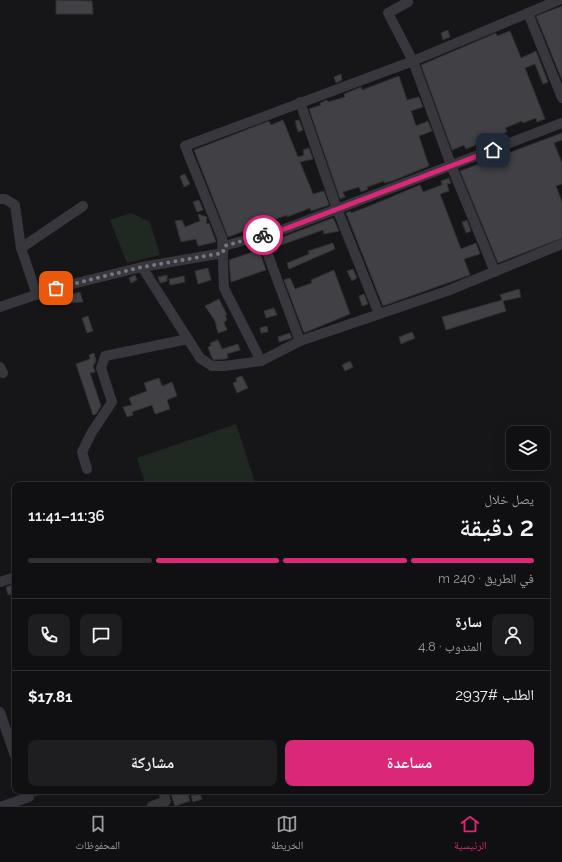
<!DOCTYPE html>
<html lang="ar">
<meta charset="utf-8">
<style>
body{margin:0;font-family:Raleway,"Noto Naskh Arabic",sans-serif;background:#1e1e20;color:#f1f3f6;direction:rtl;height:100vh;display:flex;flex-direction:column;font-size:15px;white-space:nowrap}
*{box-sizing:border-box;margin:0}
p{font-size:13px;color:#9c9d9f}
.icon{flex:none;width:22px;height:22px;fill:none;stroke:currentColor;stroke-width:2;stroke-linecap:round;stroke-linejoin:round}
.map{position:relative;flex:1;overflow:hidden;direction:ltr}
.details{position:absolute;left:12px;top:482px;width:538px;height:312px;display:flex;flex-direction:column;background:#101012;border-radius:8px;box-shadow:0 4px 16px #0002,0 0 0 1px #303032;direction:rtl}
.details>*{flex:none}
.tools{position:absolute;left:506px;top:426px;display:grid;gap:8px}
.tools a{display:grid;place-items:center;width:44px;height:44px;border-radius:8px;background:#101012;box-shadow:0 4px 16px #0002,0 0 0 1px #303032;font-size:20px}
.pin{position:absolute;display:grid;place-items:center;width:34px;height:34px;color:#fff;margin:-17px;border-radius:8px;box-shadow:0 2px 6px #0006}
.courier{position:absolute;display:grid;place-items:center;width:40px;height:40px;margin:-20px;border:3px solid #db2777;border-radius:50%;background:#fff;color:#222;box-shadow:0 1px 5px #0007}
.summary em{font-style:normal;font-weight:600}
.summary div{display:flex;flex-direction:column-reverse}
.summary{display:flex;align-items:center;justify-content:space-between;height:68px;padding:0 16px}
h1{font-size:26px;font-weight:600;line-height:30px}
.bar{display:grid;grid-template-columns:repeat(4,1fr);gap:6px 4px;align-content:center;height:48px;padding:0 16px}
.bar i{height:5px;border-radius:3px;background:#303032}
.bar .on{background:#db2777}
.bar p{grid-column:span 4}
.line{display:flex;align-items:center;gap:10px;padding:0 16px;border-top:1px solid #303032}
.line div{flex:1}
.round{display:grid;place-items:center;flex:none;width:42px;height:42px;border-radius:8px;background:#1e1e20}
.action{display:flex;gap:8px;margin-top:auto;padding:8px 16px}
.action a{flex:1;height:46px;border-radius:8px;background:#db2777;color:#fff;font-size:16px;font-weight:600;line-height:46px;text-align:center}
.action a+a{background:#1e1e20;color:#f1f3f6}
.menu{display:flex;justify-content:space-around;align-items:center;height:56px;border-top:1px solid #303032;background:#101012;font-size:11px;color:#9c9d9f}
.menu a{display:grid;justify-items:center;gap:2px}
.menu .on{color:#db2777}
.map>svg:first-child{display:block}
</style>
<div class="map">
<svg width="562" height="806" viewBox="0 0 562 806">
<rect width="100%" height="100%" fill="#161618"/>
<g fill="#202822">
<path d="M131,213L150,222L160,255L127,263L110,220Z"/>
<path d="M236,424L256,485H146L137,458Z"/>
</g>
<g fill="#404045" stroke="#313034">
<path d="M56,0L92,1L93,14H56Z"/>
<path d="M562,6V80L536,16Z"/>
<path d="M448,30L450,37L443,40L441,33Z"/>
<path d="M510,31L521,58L536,51L548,82L543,84L535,64L525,68L545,119L537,122L536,118L523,123L522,121L505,128L507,132L483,140V142L466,149L464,145L452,150L421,65L496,33L497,36Z"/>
<path d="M341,74L342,80L336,83L334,77Z"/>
<path d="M399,76L407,100L419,97L423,107L411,111L416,126L428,121L432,131L419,136L429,166L392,181L384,183V181L367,187L368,189L361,192L359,187L343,192L345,197L340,199L309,109L321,105L320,103L327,100L328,102L345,97L344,94L361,87L362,90Z"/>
<path d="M283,120L298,157L304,155L303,150L309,148L313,159L300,162L313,194L324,191L329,205L311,211L310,208L287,217V215L228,237L194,150L269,121L271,125Z"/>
<path d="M299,120L303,130L298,132L295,121Z"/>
<path d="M562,133V140L554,143L562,163V184L556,186L562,202V238L498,263L460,171Z"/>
<path d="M185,174L190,184L184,187L180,176Z"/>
<path d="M449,178L451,183L447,184L449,191L440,194L461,249L476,243L480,254L464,259L470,275L383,306L346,213L350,211L351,213L367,207L420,185L423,192L442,185L441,181Z"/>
<path d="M199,200L203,210L197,212L193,202Z"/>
<path d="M198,214L207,217L206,224L209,223L216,242L198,246L196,239L181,242L175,221L182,220L185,227L200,221Z"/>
<path d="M333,218L339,231L324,234L323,230L273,248L270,242Z"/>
<path d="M467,220L471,231L466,233L462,222Z"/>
<path d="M333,243L335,249L289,269L287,263L309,254L308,251Z"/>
<path d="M259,250L266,270L231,282L229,260Z"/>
<path d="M208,268L211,280L198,284L195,271Z"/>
<path d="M353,269L357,278L352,281L347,271Z"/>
<path d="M334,270L350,314L304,333L284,280L290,278L295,289L312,283L311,280Z"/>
<path d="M135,275L137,280L131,283L129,278Z"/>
<path d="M167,275V281L160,283L158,277Z"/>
<path d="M184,276L185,282L170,285L169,279Z"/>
<path d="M519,289L521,297L503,301L506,311L446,330L442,317L502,300L500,295Z"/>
<path d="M80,292L83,302L67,303L66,296Z"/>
<path d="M364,294L368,304L362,306L359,296Z"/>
<path d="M219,299L227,315H225L227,320L224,322L227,330L218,333L215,321L205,306Z"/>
<path d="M274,308L277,315L266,318L264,311Z"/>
<path d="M88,316L93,331L87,333L82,318Z"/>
<path d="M267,326L268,332L261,333L260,328Z"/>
<path d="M412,332L415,338L401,344L399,337Z"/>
<path d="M290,333L292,338L279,342L278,337Z"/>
<path d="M218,340L222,349L238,344L240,350L227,354L228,358L224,359L214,360L212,358L208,347L211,346L210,343Z"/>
<path d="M94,353L96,361L93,366L95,372L90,373L101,406L96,414L93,415L76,364L90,359L89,355Z"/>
<path d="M350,361L353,367L345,371L342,365Z"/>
<path d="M242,376L248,388L237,393L233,383L237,381L236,378Z"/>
<path d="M159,378L162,386L172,382L177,396L167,400L170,409L155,414L152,405L132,412L133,415L127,417L123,407L132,405L129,398L147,391L144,383Z"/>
<path d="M12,585L14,593L8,595L6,587Z"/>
<path d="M32,791H46V792L35,796Z"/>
<path d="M182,791H187L190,801L175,806L171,794Z"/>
<path d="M200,794L202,799L193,802L191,796Z"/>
</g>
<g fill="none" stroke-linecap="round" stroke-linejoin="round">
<g stroke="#37373d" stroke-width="10">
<path d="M408,2L388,13L413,61L451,165L495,272"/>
<path d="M528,13L562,98"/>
<path d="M300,102L337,209L379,314"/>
<path d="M0,199H5L15,205L21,248L37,295"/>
<path d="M261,236L300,341"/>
<path d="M21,248L83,206"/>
<path d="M142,267L200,358L212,366H224L261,361L300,341L447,291L562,244"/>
<path d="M0,307L56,288L142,267L223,253L224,246L282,230L562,123"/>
<path d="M261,361L224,288L222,238L185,146L413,61L559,0"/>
<path d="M0,367L3,373"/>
<path d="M87,469L82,452L92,432L112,402L101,368L105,356L188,339"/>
<path d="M0,582L15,577"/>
<path d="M0,712L15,756"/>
<path d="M3,806L29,797"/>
<path d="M152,806L166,801L163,791"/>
</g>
</g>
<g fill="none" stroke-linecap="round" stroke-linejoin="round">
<path stroke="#757780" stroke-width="4" stroke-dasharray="0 7.2" d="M56,288L142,267L223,253L224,246L263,235"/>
<path stroke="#db2777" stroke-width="5" d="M263,235L282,230L493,150"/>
</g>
</svg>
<div class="tools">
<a><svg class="icon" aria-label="layers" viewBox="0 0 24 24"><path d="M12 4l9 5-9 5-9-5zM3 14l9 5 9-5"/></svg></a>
</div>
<div class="pin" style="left:56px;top:288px;background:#ea580c"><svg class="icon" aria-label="bag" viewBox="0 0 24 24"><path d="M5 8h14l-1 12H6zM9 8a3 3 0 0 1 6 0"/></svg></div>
<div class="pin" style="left:493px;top:150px;background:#1f2937"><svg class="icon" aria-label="home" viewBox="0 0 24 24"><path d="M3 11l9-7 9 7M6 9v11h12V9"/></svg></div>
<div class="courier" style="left:263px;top:235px"><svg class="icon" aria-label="bike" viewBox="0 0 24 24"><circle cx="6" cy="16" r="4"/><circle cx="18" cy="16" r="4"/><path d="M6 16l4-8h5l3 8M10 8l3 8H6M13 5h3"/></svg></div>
<section class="details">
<div class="summary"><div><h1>2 دقيقة</h1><p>يصل خلال</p></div><em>11:36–11:41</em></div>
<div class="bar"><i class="on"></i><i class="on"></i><i class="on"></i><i></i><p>في الطريق · 240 m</p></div>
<div class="line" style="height:72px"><a class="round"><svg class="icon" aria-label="person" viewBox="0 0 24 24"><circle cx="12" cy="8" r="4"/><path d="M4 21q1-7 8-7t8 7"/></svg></a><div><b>سارة</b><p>المندوب · 4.8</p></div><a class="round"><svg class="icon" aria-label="chat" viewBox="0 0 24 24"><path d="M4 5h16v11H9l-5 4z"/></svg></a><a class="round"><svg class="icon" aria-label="phone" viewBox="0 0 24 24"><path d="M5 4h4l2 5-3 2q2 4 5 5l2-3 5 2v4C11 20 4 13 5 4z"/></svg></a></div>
<div class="line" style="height:52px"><div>الطلب #2937</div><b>$17.81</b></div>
<div class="action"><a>مساعدة</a><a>مشاركة</a></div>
</section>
</div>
<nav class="menu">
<a class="on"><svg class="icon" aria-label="home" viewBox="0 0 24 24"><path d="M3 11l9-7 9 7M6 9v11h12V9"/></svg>الرئيسية</a>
<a><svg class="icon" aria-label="map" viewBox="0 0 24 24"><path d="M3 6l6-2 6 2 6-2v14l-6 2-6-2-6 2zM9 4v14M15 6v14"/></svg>الخريطة</a>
<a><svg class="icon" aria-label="saved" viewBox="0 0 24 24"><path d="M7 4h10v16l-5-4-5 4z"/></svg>المحفوظات</a>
</nav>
